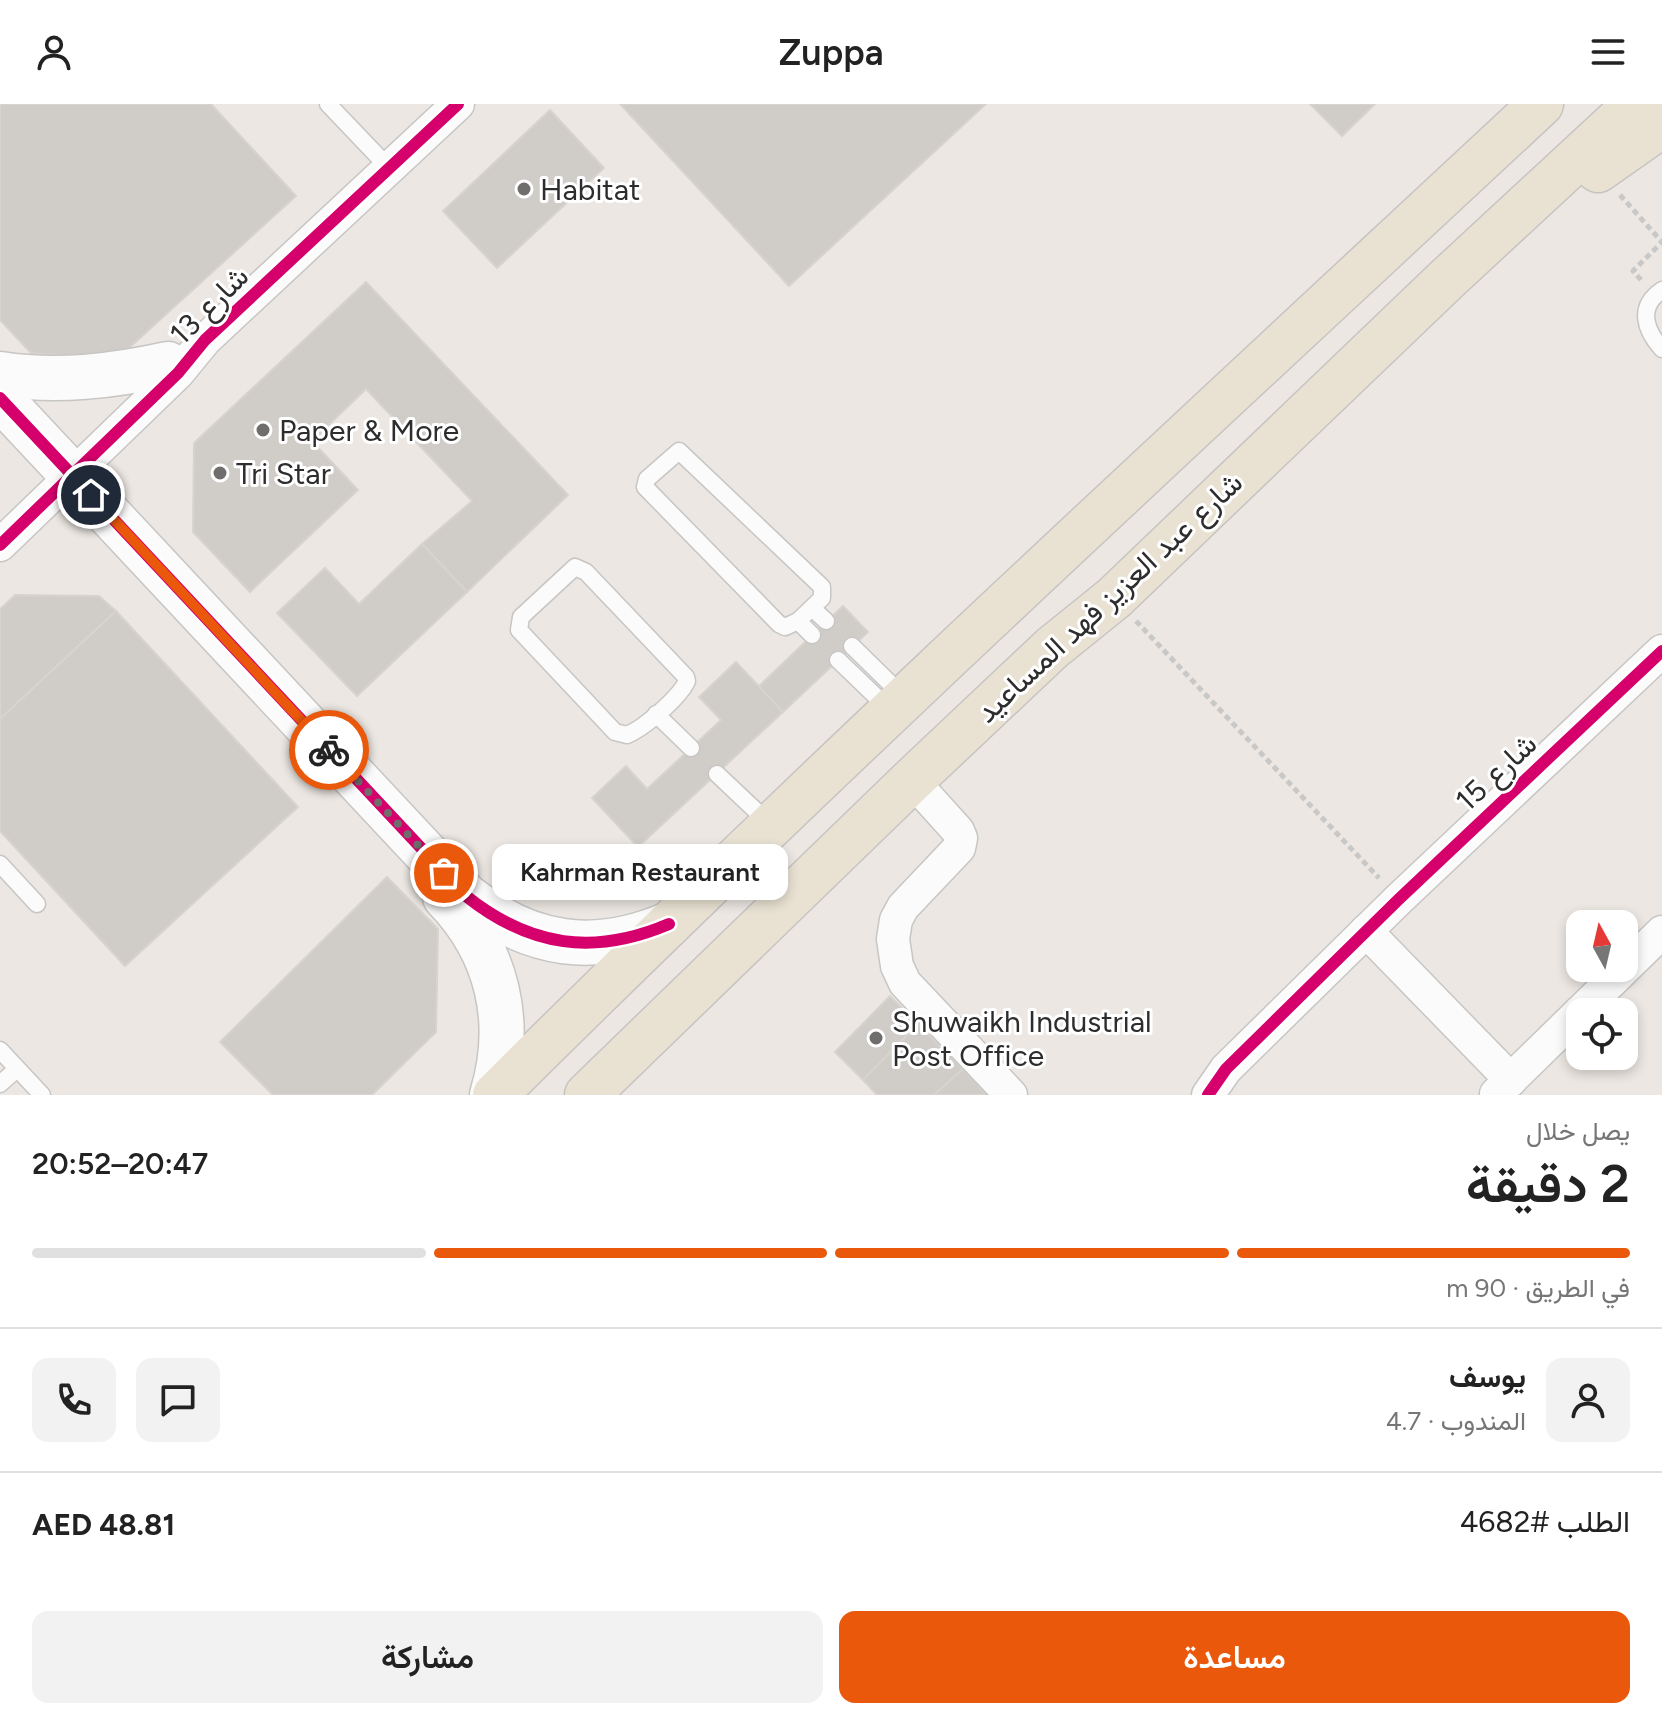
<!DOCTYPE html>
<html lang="ar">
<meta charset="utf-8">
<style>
body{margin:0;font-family:Figtree,Vazirmatn,sans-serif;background:#f2f2f2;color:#222;direction:rtl;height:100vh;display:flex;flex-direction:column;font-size:30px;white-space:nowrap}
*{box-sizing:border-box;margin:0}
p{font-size:26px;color:#767676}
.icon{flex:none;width:44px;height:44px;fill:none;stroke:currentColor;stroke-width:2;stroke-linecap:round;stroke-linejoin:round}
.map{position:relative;height:991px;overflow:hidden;direction:ltr}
.details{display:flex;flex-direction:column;background:#fff;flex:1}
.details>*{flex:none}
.needle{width:52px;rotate:352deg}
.controls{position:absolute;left:1566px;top:806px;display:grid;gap:16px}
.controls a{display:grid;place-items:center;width:72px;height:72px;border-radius:16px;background:#fff;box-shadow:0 4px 12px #0003;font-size:40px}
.pin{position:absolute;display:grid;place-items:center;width:68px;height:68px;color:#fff;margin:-34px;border:4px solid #fff;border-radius:50%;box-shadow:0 2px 8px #0007}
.courier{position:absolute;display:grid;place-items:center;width:80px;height:80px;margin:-40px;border:6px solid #ea580c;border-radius:50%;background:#fff;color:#222;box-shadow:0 2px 10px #0007}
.bubble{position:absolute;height:56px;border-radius:16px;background:#fff;box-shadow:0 4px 12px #0003;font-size:26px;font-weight:600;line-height:56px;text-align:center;direction:rtl}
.overview em{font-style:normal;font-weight:600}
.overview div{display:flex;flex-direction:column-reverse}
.overview{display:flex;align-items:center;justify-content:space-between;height:136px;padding:0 32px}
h1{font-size:52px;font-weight:600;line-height:60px}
.bar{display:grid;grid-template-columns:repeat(4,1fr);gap:12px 8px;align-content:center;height:96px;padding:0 32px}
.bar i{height:10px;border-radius:6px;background:#e0e0e0}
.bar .active{background:#ea580c}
.bar p{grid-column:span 4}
.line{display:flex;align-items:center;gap:20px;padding:0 32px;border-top:2px solid #e0e0e0}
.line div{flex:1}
.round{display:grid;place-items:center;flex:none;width:84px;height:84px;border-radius:16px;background:#f2f2f2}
.button{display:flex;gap:16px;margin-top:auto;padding:16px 32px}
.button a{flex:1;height:92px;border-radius:16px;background:#ea580c;color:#fff;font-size:32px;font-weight:600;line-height:92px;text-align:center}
.button a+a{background:#f2f2f2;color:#222}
header{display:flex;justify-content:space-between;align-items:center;height:104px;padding:0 32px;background:#fff;font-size:36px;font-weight:600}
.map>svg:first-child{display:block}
</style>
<header><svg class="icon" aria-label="menu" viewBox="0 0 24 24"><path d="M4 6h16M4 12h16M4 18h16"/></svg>Zuppa<svg class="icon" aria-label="person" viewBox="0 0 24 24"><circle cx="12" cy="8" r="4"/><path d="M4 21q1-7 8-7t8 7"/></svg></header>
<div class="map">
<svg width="1662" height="991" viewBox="0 0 1662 991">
<rect width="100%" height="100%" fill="#ece7e2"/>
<g fill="#d0cdc9" stroke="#d7d3ce" stroke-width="2">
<path d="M0,0H211L296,92L117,255L31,249L0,216Z"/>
<path d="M620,0H986L789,182Z"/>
<path d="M1310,0H1375L1342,32Z"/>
<path d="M550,6L604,64L497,164L443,107Z"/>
<path d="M366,178L568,391L467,488L422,440L472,397L366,285L312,337L358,386L250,488L193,428L194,339Z"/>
<path d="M422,440L467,488L357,592L277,509L325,464L359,500Z"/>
<path d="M15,491L99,492L116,507L0,615V505Z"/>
<path d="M843,502L868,528L783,608L758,583Z"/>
<path d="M116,507L298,703L125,862L0,727V615Z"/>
<path d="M736,558L783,608L638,743L592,694L626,662L647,685L721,616L699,593Z"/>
<path d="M387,773L438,825L436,928L372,991H273L220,938Z"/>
<path d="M890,892L918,920L863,976L835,948Z"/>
<path d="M918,920L963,965L934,991H877L863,976Z"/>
<path d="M963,965L987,991H934Z"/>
</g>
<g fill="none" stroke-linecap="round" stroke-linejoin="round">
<defs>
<g id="lane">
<path d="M328,0L390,65"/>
<path d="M1662,186C1637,203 1645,226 1662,245"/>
<path d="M679,347L822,483V494L798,517L785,523L779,520L645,383L647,375Z"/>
<path d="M575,463L586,468L686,573L687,577C679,594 644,624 627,631L615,628L519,526L521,513Z"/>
<path d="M812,504L826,517"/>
<path d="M798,517L812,531"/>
<path d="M852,542L905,594"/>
<path d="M838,556L891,607"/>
<path d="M656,610L691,644"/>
<path d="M717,670L771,721"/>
<path d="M0,760L37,800"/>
<path d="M0,946L42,991"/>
<path d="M0,980L17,965"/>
</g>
<g id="street">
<path d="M0,441L178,269L205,236L458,0"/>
<path d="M912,676L958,727L961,734L959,744L903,803L896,816L893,835L897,862L905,879L1011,991"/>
<path d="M1366,827L1511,976"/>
<path d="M1580,908L1662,828"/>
<path d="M1496,990L1580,908"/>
<path d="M1208,991L1226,965L1399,795L1662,547"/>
</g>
<g id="secondary">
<path d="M0,270C57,279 113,272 168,260"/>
<path d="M0,294L466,792C530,843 594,852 669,820"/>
<path d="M445,793C498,848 514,918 492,991"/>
</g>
<g id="primary">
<path d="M1598,66L1662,21"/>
<path d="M495,991C836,652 1190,327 1541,0"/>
<path d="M587,991L912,676L1052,544L1114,494L1447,175L1636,0"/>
</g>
</defs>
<use href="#lane" stroke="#c7c6c5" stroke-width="19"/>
<use href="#street" stroke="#c7c6c5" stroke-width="35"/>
<use href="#secondary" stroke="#c7c6c5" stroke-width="47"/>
<use href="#primary" stroke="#c6c4c3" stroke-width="47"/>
<g stroke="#c8c8c8" stroke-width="5" stroke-dasharray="6 4" stroke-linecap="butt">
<path d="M1620,91L1662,138L1633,167L1643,178"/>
<path d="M1136,517L1379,774"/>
</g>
<use href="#lane" stroke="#fcfbfb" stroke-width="16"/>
<use href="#street" stroke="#fcfbfb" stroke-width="32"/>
<use href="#secondary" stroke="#fcfbfb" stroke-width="44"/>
<use href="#primary" stroke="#e9e2d3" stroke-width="44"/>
<defs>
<g id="cycleway">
<path d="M0,294L466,792C530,843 594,852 669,820"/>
<path d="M0,441L178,269L205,236L458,0"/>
<path d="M1208,991L1226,965L1399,795L1662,547"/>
</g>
</defs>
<use href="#cycleway" stroke="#fff" stroke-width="17"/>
<use href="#cycleway" stroke="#d6006c" stroke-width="12"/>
</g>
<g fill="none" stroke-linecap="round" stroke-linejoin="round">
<path stroke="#706e6c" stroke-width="8" stroke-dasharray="0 14.4" d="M329,646L444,769"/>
<path stroke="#ea580c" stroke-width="10" d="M91,391L329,646"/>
</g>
<g fill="#706e6c" stroke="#fff" stroke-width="3">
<circle cx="524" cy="85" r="8"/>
<circle cx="263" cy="326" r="8"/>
<circle cx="220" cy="369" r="8"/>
<circle cx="876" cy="934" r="8"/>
</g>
<g text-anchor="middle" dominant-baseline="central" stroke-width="6" stroke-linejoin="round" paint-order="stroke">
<g font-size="30" fill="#2d2d2d" stroke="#fff" text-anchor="start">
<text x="540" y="85">Habitat</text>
<text x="279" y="326">Paper &amp; More</text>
<text x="236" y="369">Tri Star</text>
<text x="892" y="917">Shuwaikh Industrial<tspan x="892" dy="34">Post Office</tspan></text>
</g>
<g font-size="30" fill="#2d2d2d" stroke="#fff">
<text transform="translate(209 201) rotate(-45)">شارع 13</text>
<text transform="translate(1109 493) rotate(-43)">شارع عبد العزيز فهد المساعيد</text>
<text transform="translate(1496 668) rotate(-43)">شارع 15</text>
</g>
</g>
</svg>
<div class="controls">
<a><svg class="needle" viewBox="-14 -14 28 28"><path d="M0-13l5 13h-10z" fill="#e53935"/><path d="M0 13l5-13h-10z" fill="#767676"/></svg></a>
<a><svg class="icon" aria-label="locate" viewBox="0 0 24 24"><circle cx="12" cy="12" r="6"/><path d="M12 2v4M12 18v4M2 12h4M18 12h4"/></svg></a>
</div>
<div class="pin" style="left:444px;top:769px;background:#ea580c"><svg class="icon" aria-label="bag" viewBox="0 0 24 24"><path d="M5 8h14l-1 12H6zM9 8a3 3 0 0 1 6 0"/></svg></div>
<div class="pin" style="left:91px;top:391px;background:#1f2937"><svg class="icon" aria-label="home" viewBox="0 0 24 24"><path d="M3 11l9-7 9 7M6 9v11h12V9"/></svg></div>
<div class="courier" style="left:329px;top:646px"><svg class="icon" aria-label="bike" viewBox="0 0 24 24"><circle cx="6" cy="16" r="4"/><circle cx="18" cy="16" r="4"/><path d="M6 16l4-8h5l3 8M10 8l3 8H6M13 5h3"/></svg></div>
<div class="bubble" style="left:492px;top:740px;width:296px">Kahrman Restaurant</div>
</div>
<section class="details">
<div class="overview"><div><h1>2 دقيقة</h1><p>يصل خلال</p></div><em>20:47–20:52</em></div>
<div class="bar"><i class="active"></i><i class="active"></i><i class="active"></i><i></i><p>في الطريق · 90 m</p></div>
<div class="line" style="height:144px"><a class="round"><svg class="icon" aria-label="person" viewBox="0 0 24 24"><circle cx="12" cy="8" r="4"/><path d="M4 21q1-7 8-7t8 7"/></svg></a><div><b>يوسف</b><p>المندوب · 4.7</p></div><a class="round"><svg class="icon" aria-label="chat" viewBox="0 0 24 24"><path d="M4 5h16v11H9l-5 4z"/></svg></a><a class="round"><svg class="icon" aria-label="phone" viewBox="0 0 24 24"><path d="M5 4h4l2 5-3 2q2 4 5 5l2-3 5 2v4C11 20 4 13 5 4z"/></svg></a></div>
<div class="line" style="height:104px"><div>الطلب #4682</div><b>AED 48.81</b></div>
<div class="button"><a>مساعدة</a><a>مشاركة</a></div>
</section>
